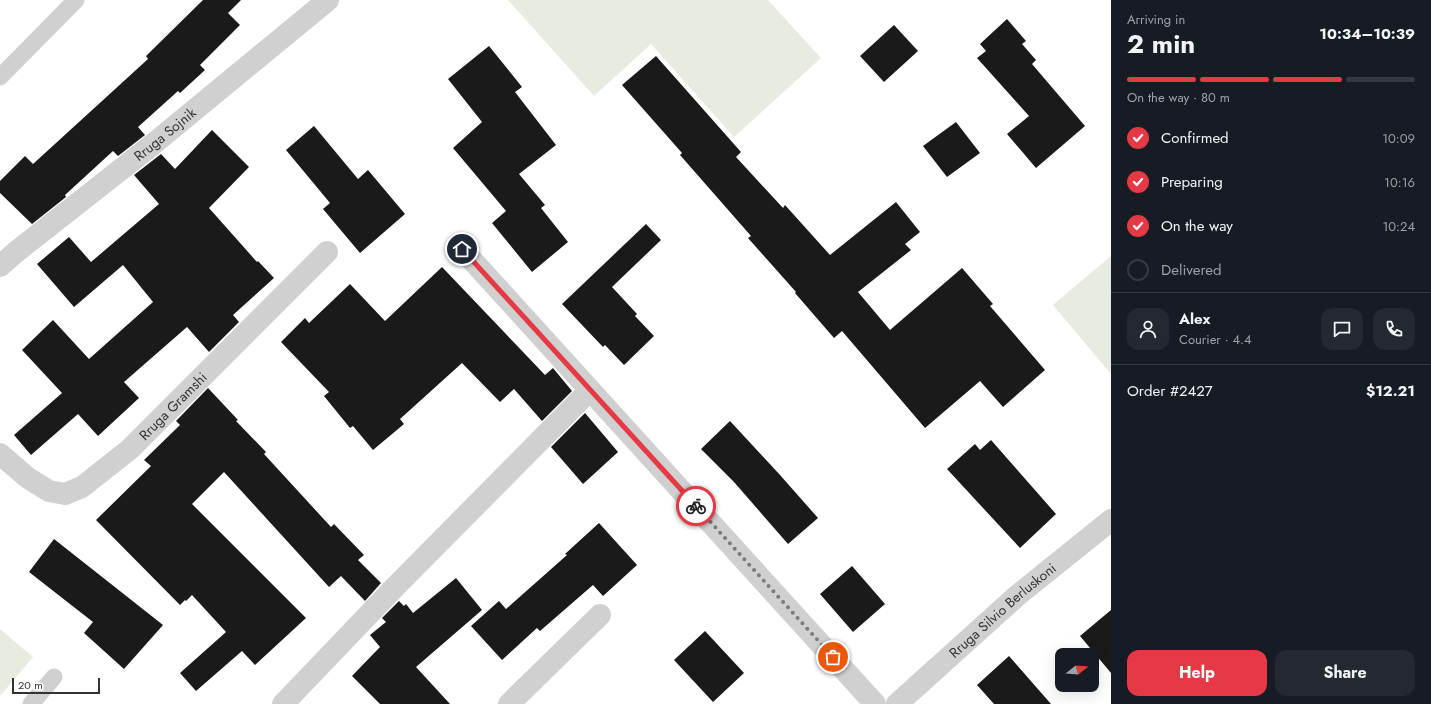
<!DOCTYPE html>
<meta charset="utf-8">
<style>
body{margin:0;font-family:Jost,sans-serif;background:#242831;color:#f1f3f6;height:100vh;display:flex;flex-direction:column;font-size:15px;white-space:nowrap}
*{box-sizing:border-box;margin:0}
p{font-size:13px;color:#9ea1a6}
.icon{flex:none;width:22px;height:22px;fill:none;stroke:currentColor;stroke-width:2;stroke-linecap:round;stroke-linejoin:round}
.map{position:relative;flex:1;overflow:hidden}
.sheet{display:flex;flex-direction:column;background:#171b24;width:320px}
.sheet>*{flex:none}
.needle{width:26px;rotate:73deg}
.fabs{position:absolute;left:1055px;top:648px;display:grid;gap:8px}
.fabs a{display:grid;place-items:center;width:44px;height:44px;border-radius:8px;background:#171b24;box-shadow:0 4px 16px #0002;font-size:20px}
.scale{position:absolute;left:12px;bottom:10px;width:88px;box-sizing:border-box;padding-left:4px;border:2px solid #333;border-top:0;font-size:11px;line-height:14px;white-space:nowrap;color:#333;-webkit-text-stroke:3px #fff;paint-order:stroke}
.pin{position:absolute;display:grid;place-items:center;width:34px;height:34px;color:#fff;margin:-17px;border:2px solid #fff;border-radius:50%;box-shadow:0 1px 4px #0007}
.courier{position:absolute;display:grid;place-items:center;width:40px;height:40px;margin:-20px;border:3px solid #e63946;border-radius:50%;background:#fff;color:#222;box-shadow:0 1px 5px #0007}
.overview em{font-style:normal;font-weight:700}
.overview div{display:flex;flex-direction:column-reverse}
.overview{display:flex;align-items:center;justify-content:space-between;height:68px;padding:0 16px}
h1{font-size:26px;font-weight:700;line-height:30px}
.bar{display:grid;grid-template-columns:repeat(4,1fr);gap:6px 4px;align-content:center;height:48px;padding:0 16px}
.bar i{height:5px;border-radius:3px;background:#363941}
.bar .active{background:#e63946}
.bar p{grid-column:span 4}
.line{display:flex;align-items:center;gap:10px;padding:0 16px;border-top:1px solid #363941}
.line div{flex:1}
.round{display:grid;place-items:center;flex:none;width:42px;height:42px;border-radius:12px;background:#242831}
ol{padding:0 16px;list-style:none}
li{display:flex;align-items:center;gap:12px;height:44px}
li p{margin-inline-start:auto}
li .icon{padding:4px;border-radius:50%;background:#e63946;color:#fff;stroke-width:4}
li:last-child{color:#9ea1a6}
li i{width:22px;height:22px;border:2px solid #363941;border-radius:50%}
.button{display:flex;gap:8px;margin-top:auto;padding:8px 16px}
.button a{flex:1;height:46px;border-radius:12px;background:#e63946;color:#fff;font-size:16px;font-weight:700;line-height:46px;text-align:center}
.button a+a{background:#242831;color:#f1f3f6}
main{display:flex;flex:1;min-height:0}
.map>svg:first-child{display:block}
</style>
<main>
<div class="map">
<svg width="1111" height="704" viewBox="0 0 1111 704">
<rect width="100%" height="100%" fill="#fff"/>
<g fill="#e6ecdf">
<path d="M508,0H768L821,58L734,137L651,44L594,96Z"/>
<path d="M1111,256V374L1053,305Z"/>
<path d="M0,629L33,657L0,696Z"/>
</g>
<g fill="#1a1a1a">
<path d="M203,0H241L228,13L240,25L200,65L205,70L180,93L178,91L138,127L145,135L118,156L113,151L65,195L66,197L32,224L0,193V181L25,156L33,164L148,59L146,56Z"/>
<path d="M1007,19L1026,41L1022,44L1036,60L1032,64L1085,126L1036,168L1007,134L1029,116L977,58L986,51L980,44Z"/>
<path d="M894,25L918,51L884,82L860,56Z"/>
<path d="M489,46L522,87L515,92L556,145L519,174L545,205L541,208L568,242L532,272L492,223L506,211L453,148L482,122L448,79Z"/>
<path d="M656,56L741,152L736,157L783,208L785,205L830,255L896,202L920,232L905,244L911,250L858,292L890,330L962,268L993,304L990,306L1045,370L1003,407L980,381L925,428L842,331L834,338L795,293L796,292L748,238L751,236L680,155L682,153L622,85Z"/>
<path d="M956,122L980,153L947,177L923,146Z"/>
<path d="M314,126L358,179L368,170L405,214L360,253L323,209L330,203L286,150Z"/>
<path d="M212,130L249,167L209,208L257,262L258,261L274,278L233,315L239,322L209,352L187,327L124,382L139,398L98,436L78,414L31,455L14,435L62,393L22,350L53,320L89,359L153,302L123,265L74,307L37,264L69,237L91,262L159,204L134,175L161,154L175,169Z"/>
<path d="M646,224L661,240L612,287L637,314L635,316L654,336L624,365L605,345L603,347L562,304Z"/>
<path d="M442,267L545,375L553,368L572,391L542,421L514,389L500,402L462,363L400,419L404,424L373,450L353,426L350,428L324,396L329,392L281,342L305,318L309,323L350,284L385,321Z"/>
<path d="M208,388L238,420L236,421L266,452L264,454L331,527L334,524L364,555L358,560L381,583L365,601L341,576L329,587L224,472L192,504L306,618L255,665L242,651L196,691L180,673L226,632L192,595L186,601L185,600L180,605L96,520L151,466L144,460L180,425L176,421Z"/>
<path d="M585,413L618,452L583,484L551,447Z"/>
<path d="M730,421L780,475L818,518L788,544L734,482L701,449Z"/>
<path d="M991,440L1056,514L1020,548L947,469L975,444L980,450Z"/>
<path d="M599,523L637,565L603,596L593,585L540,631L537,628L502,660L471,626L499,601L506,609L567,555L565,554Z"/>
<path d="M54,539L163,625L124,669L84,633L93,622L29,572Z"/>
<path d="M852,566L885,604L853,632L820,594Z"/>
<path d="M456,578L482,610L416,667L450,704H380L352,676L380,647L370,635L386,622L382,618L399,601L404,606L406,604L413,613Z"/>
<path d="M1111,610V673L1080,636Z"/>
<path d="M705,631L744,673L713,702L674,660Z"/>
<path d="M1009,656L1051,704H994L977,685Z"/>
</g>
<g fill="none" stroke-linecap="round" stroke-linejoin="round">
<g stroke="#d0d0d0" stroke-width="17">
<path d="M0,77L76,0"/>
<path d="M31,704L54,677"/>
</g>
<g stroke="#d0d0d0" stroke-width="22">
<path d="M462,249L875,704"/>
<path id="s1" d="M0,266L16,252L152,145L328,0"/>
<path id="s2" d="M0,454L28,478L49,491L65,494L82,487L130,449L327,252"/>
<path d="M283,704L395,587L590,390"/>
<path d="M509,704L600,615"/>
</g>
<path stroke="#d0d0d0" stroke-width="22" id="s3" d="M897,704L1018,595L1111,520"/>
</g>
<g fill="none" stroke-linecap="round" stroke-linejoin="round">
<path stroke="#7a7a7a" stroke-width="4" stroke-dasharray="0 7.2" d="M696,506L833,657"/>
<path stroke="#e63946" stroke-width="5" d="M462,249L696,506"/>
</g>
<g text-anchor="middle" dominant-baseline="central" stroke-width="4" stroke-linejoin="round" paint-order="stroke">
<g font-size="14" fill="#333" stroke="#fff">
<text stroke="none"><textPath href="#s1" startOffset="211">Rruga Sojnik</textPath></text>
<text stroke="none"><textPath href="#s2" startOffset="218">Rruga Gramshi</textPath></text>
<text stroke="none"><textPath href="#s3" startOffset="141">Rruga Silvio Berluskoni</textPath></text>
</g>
</g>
</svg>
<div class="fabs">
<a><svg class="needle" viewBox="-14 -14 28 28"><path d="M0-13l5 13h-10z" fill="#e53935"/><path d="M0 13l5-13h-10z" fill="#9ea1a6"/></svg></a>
</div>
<div class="scale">20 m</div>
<div class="pin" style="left:833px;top:657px;background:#ea580c"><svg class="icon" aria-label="bag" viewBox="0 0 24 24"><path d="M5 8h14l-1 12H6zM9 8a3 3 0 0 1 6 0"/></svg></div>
<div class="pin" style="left:462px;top:249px;background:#1f2937"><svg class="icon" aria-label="home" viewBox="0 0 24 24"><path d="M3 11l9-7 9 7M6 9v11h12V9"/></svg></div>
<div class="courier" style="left:696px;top:506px"><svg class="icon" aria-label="bike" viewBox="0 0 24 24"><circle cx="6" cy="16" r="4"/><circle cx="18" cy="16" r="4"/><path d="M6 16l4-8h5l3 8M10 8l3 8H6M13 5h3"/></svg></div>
</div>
<section class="sheet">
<div class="overview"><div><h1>2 min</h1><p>Arriving in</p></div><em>10:34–10:39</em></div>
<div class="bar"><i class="active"></i><i class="active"></i><i class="active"></i><i></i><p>On the way · 80 m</p></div>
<ol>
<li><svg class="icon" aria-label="check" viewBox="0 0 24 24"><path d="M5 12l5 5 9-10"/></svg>Confirmed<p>10:09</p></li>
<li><svg class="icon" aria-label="check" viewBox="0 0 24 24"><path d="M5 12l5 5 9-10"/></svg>Preparing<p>10:16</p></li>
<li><svg class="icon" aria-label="check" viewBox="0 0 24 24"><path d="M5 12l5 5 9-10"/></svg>On the way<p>10:24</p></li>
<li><i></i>Delivered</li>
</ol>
<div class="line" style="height:72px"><a class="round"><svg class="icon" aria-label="person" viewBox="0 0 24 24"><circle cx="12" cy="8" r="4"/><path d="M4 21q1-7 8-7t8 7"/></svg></a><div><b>Alex</b><p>Courier · 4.4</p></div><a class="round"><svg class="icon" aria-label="chat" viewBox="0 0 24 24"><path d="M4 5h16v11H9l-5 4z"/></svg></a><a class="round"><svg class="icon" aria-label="phone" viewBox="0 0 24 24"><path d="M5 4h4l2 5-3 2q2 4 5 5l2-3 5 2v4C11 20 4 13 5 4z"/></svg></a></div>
<div class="line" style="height:52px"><div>Order #2427</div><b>$12.21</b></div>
<div class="button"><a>Help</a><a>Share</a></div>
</section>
</main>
